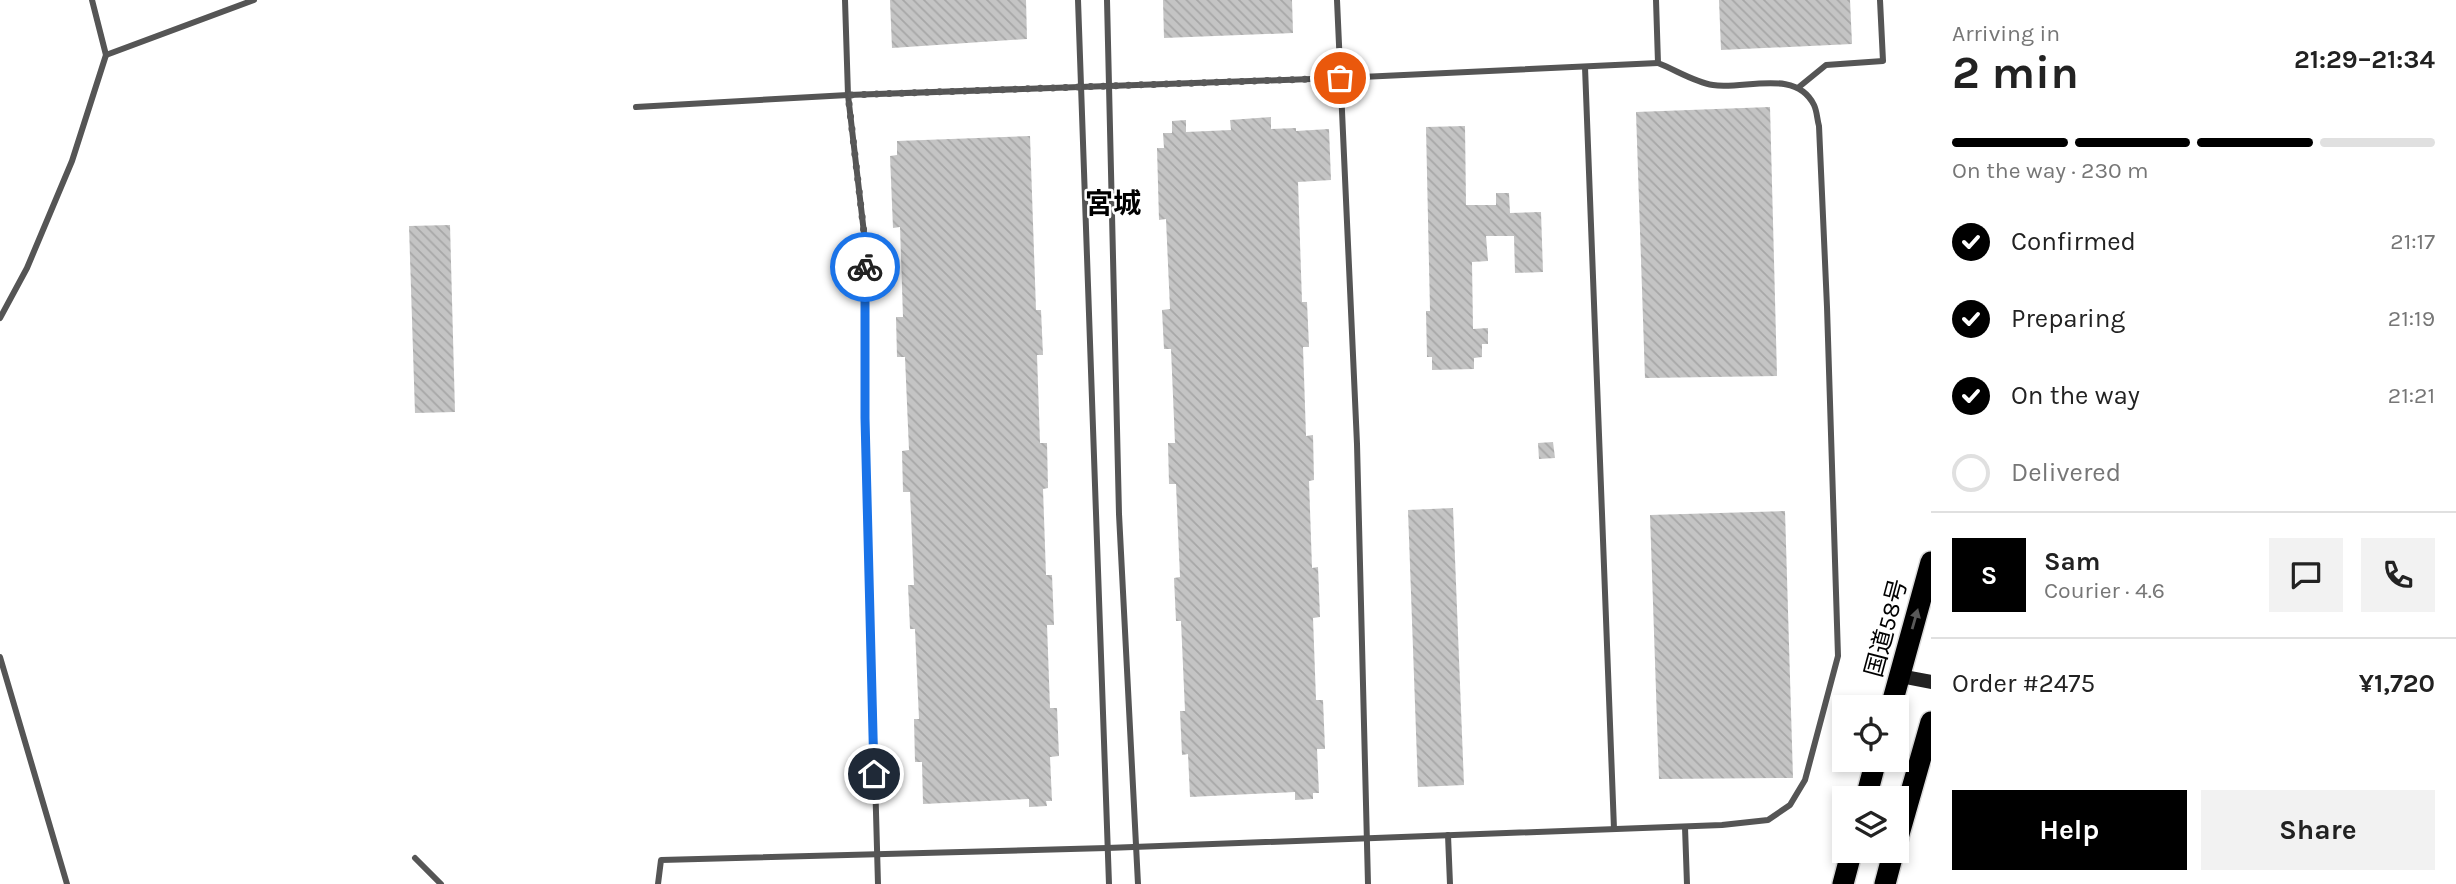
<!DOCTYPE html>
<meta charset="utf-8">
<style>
body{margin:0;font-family:Karla,"Noto Sans JP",sans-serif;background:#f2f2f2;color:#222;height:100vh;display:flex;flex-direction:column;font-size:26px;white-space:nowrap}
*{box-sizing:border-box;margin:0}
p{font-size:23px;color:#767676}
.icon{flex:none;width:38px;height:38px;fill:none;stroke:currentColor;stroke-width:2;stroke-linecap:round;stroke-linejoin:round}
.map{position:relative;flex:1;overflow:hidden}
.panel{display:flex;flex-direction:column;background:#fff;width:525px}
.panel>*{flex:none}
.tools{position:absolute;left:1832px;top:695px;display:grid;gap:14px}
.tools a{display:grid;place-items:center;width:77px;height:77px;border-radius:0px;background:#fff;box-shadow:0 4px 10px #0003;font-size:35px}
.pin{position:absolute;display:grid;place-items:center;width:60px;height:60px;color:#fff;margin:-30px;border:4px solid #fff;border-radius:50%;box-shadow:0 2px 7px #0007}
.courier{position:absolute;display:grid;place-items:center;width:70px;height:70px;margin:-35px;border:5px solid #1a73e8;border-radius:50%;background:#fff;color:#222;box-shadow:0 2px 9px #0007}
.head em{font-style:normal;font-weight:700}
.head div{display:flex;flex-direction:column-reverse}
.head{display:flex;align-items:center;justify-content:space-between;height:119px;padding:0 21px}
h1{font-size:46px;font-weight:700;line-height:52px}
.bar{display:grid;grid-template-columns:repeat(4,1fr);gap:10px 7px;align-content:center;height:84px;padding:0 21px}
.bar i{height:9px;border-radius:5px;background:#e0e0e0}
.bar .current{background:#000}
.bar p{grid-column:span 4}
.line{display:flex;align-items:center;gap:18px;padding:0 21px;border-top:2px solid #e0e0e0}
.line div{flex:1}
.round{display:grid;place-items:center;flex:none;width:74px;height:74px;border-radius:0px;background:#f2f2f2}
ol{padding:0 21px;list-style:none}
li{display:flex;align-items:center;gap:21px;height:77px}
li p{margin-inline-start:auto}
li .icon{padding:7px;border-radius:50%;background:#000;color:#fff;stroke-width:4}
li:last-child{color:#767676}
li i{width:38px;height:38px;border:4px solid #e0e0e0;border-radius:50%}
.action{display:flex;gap:14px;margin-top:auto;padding:14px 21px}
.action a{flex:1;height:80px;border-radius:0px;background:#000;color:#fff;font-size:28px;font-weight:700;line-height:80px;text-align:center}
.action a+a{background:#f2f2f2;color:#222}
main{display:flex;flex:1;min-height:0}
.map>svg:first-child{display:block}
</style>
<main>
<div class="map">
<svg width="1931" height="884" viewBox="0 0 1931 884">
<defs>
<pattern id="building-back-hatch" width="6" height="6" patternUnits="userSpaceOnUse" patternTransform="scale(1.75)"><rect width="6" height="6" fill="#c4c4c4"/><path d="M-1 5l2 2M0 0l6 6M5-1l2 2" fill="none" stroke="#a7a7a7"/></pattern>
</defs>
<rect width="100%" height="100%" fill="#fff"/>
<g fill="url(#building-back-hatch)">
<path d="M890,0H1026L1027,39L892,48Z"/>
<path d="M1163,0H1292L1293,33L1164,38Z"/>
<path d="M1719,0H1850L1852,44L1721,50Z"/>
<path d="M1770,107L1777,376L1645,378L1636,112Z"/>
<path d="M1271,117V129L1296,128V131L1329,129L1331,180L1298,182L1302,302H1307L1309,347H1303L1306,436L1313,435L1314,480L1309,481L1312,568L1318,567L1320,617L1313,618L1316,700H1323L1325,749H1317L1319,793H1313V799L1295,800V792L1190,797L1188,754L1182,755L1180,711H1185L1181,621H1176L1174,578L1180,577L1176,484H1169L1168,443H1175L1171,349H1164L1162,310L1170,309L1166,219L1159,220L1157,148H1164L1163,133H1172V121L1186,120V132L1231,130L1230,120Z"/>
<path d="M1465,126L1466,205H1496V193H1509L1510,213L1541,212L1543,272L1515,273L1514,236H1486L1488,261L1472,262L1473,329L1488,328V344H1482V357L1474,358V369L1432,370V357H1427L1426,311H1430L1426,127Z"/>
<path d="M1030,136L1036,310H1041L1043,355H1037L1040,443H1047L1048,488L1043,489L1046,575H1052L1054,625H1047L1050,708H1057L1059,756L1050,757L1052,801H1046L1047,806L1029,807V799L923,804L922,762H915L914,719H919L915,629H910L908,585H914L910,492H903L902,451L909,450L905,357H897L896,317H903L900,227L893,228L890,156L897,155V141Z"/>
<path d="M450,225L455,412L415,413L409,226Z"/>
<path d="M1553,442L1555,458L1539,459L1538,443Z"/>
<path d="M1453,508L1464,785L1418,787L1408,510Z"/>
<path d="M1785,511L1793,778L1659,779L1650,515Z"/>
</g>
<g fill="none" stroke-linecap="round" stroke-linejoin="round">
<defs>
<g id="highway">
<path d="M1891,707L1931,562"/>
<path d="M1866,798L1876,760"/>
<path d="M1897,841L1931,722"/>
<path d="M1843,884L1852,850"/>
<path d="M1885,884L1894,850"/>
</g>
</defs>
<use href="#highway" stroke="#dbdbdb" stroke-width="24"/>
<g stroke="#555" stroke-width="6">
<path d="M845,0L848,95L864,233L865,418L878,884"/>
<path d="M1078,0L1109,884"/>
<path d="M1107,0L1119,514L1138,884"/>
<path d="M1337,0L1357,444L1368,884"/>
<path d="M106,55L254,0"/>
<path d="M1585,67L1614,829"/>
<path d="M1799,87L1826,65L1883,61L1880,0"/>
<path d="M636,107L848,95L1340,78L1658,63"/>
<path d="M0,318L27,268L72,161L106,55L92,0"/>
<path d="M0,657L67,884"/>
<path d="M1685,827L1687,884"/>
<path d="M1448,835L1450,884"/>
<path d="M415,858L441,884"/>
<path d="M658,884L661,860L1107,848L1722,825L1768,820L1790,805L1805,780L1838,656L1827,307L1819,126C1817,119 1817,111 1814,105C1796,68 1744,90 1713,85C1694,82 1676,70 1658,63L1656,0"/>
</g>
<path stroke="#222" stroke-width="14" d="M1900,676L1931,682"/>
<use href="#highway" stroke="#000" stroke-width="21"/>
</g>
<defs><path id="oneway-solid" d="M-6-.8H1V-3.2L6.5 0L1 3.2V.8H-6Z" transform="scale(1.75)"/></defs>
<use fill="#595959" href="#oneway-solid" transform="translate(1915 619) rotate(-74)"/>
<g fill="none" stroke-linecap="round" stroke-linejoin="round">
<path stroke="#595959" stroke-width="7" stroke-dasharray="0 12.6" d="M865,267L864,233L848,95L1340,78"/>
<path stroke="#1a73e8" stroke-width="9" d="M865,267V418L874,774"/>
</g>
<g text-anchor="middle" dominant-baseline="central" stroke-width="5" stroke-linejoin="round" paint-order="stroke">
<g font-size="24" fill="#000" stroke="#fff">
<text transform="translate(1886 628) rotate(-75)">国道58号</text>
</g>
<g font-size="28" font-weight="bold" fill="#000" stroke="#fff">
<text x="1113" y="203">宮城</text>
</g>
</g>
</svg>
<div class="tools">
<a><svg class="icon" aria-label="locate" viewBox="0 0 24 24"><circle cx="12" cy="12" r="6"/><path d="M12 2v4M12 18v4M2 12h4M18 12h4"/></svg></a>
<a><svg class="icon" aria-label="layers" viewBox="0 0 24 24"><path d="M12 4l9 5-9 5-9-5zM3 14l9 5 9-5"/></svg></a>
</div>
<div class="pin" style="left:1340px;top:78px;background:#ea580c"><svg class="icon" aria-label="bag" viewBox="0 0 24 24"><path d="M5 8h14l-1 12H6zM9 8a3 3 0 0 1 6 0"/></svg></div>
<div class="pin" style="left:874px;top:774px;background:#1f2937"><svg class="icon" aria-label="home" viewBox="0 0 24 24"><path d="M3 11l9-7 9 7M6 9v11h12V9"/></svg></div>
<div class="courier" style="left:865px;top:267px"><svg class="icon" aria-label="bike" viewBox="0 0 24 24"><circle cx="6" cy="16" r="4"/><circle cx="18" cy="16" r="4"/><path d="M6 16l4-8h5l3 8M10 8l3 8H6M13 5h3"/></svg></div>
</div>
<section class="panel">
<div class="head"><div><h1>2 min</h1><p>Arriving in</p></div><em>21:29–21:34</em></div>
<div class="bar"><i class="current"></i><i class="current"></i><i class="current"></i><i></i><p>On the way · 230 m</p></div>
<ol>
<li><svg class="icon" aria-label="check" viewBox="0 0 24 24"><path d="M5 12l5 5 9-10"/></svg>Confirmed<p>21:17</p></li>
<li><svg class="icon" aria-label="check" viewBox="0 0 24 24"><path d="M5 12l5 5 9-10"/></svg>Preparing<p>21:19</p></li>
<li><svg class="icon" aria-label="check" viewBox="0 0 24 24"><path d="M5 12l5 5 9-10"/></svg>On the way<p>21:21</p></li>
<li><i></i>Delivered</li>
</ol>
<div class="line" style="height:126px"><b class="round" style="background:#000;color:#fff">S</b><div><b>Sam</b><p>Courier · 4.6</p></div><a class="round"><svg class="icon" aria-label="chat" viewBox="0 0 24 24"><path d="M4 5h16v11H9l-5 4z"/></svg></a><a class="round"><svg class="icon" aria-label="phone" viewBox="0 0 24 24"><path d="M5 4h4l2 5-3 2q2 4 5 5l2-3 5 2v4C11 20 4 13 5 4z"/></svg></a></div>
<div class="line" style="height:91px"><div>Order #2475</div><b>¥1,720</b></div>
<div class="action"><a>Help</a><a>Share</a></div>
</section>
</main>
